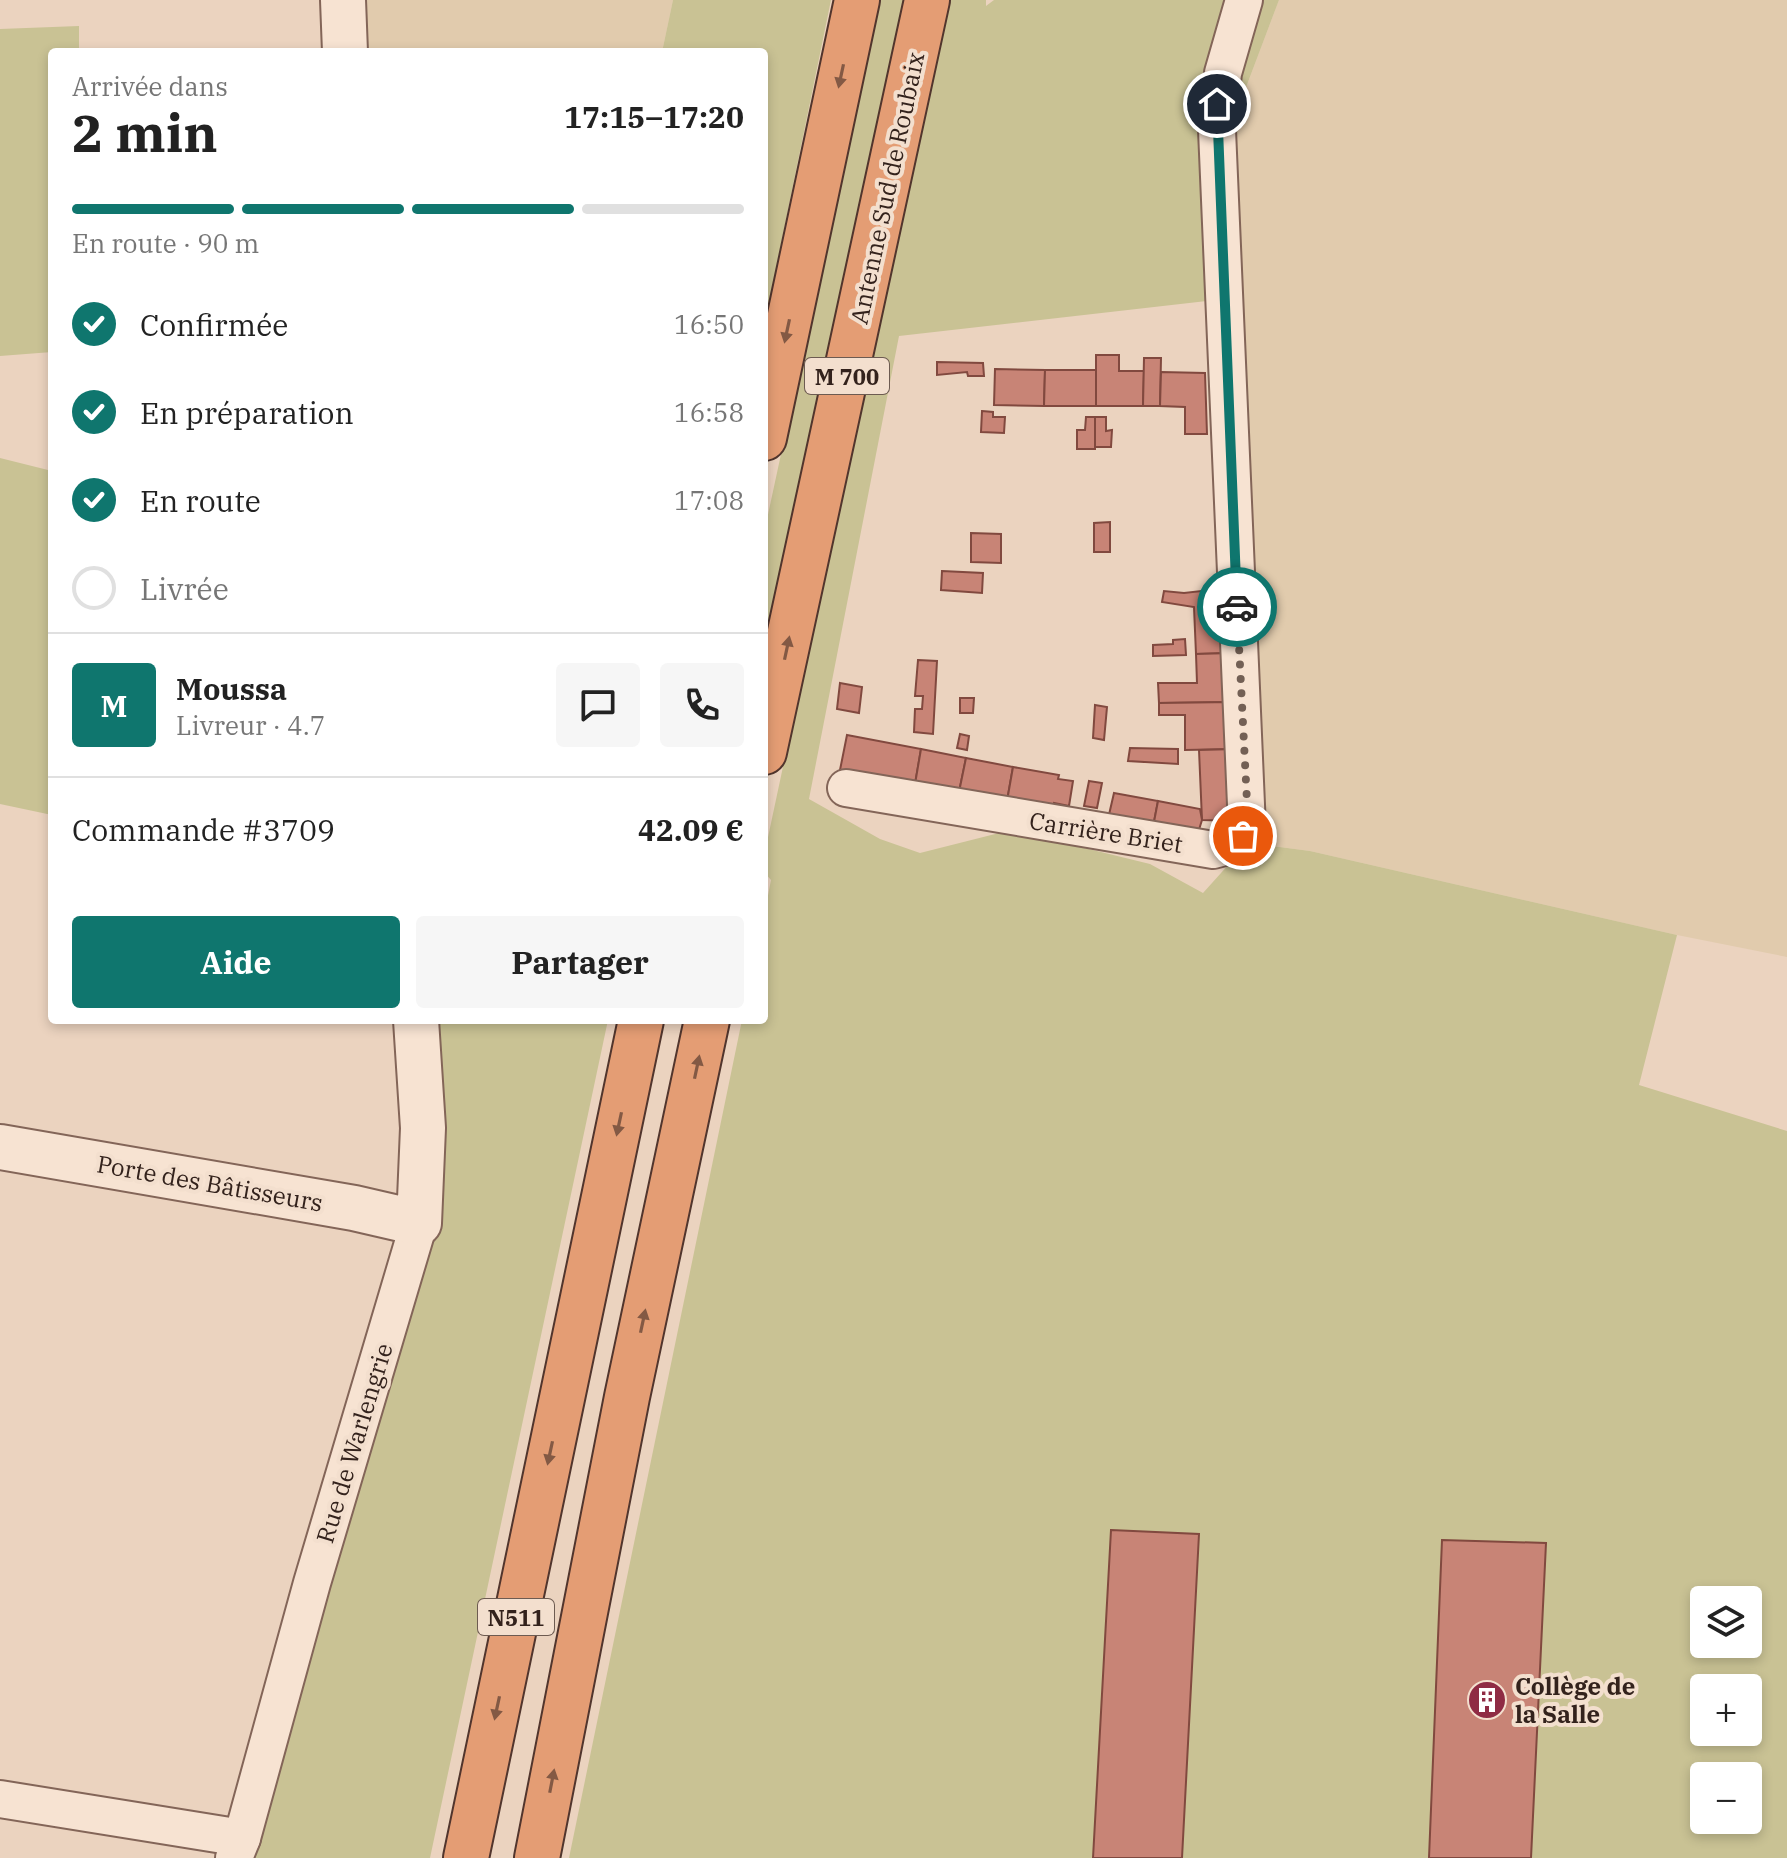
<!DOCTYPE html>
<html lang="fr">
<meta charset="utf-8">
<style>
body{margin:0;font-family:"IBM Plex Serif",serif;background:#f6f6f6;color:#222;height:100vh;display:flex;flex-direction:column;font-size:30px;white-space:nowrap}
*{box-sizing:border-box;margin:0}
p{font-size:26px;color:#767676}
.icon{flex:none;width:44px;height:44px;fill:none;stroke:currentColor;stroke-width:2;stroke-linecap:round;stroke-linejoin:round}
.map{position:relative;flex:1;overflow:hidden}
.sheet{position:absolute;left:48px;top:48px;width:720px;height:976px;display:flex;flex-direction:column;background:#fff;border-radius:8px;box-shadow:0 4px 12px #0003}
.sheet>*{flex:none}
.tools{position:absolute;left:1690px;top:1586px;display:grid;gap:16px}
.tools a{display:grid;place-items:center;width:72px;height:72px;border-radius:8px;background:#fff;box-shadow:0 4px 12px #0003;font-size:40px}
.pin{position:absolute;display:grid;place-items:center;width:68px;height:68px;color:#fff;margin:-34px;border:4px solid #fff;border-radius:50%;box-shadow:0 2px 8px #0007}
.courier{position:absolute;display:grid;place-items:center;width:80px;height:80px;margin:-40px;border:6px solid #0f766e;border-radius:50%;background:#fff;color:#222;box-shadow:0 2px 10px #0007}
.head em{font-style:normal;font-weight:700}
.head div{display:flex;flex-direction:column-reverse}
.head{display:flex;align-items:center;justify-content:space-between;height:136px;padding:0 24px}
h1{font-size:52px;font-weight:700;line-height:60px}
.bar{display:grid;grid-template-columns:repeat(4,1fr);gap:12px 8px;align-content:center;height:96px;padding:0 24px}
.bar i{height:10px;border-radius:6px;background:#e0e0e0}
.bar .selected{background:#0f766e}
.bar p{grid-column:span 4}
.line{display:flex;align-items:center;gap:20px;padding:0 24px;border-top:2px solid #e0e0e0}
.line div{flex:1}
.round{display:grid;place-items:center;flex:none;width:84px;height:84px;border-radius:8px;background:#f6f6f6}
ol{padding:0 24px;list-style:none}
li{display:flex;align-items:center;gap:24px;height:88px}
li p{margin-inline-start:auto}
li .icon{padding:8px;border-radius:50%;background:#0f766e;color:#fff;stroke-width:4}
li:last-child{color:#767676}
li i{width:44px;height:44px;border:4px solid #e0e0e0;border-radius:50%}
.cta{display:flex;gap:16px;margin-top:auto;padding:16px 24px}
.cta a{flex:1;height:92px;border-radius:8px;background:#0f766e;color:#fff;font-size:32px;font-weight:700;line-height:92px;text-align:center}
.cta a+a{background:#f6f6f6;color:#222}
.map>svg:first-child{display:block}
</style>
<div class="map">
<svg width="1787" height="1858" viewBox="0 0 1787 1858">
<rect width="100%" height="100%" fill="#ebd3bf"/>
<g fill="#e1cbad">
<path d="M357,0H673L662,52H361Z"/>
<path d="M1279,0H1787V957L1677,935L1310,851L1248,843L1234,158L1242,98Z"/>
</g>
<g fill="#c9c294" fill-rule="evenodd">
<path d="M673,0H831L764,327V52H662Z"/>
<path d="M879,0H905L764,655V533Z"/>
<path d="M946,0H986V6L994,0H1279L1242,98L1234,158L1233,298L899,336L809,799L880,839L920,853L1011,830L1150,864L1203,893L1248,843L1310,851L1677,935L1639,1085L1787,1131V1858H569L742,1020H764V916L771,880L764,872V856ZM1704,1600H1748V1644H1704ZM1704,1688H1748V1732H1704ZM1704,1776H1748V1820H1704Z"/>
<path d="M79,26V52H52V352L0,356V29Z"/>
<path d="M0,458L52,471V815L0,804Z"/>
<path d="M434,1020H608L430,1858H244L422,1281L439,1196Z"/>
</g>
<g fill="#c88476" stroke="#81493f" stroke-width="2">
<path d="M1096,355H1119V371H1144L1143,406H1096Z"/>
<path d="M1144,358H1161L1160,406H1143Z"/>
<path d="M937,362L983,363L984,376H968L967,372L937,375Z"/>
<path d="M995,369L1045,370L1044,406L994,405Z"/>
<path d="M1045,370H1096V406H1044Z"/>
<path d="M1161,372L1205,373L1207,434H1185V407L1160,406Z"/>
<path d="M982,411L993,412V417H1005L1004,433L981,432Z"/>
<path d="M1086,417H1095V449H1077V430H1085Z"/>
<path d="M1095,417H1106V431L1112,430L1111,447H1095Z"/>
<path d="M1110,522V552H1094V523Z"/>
<path d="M971,533L1001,534V563L971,562Z"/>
<path d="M942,571L983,573L982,593L941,590Z"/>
<path d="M1219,589V606L1230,605L1231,653L1196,654L1194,607L1162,602L1164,591L1184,593Z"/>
<path d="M1185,639L1186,655L1153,656V645L1173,644V640Z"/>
<path d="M1231,653L1233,702L1159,703L1158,683H1197L1196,654Z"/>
<path d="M918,660L937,661L933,734L914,732L915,709H922L923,696H915Z"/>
<path d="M840,683L862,687L859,713L837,709Z"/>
<path d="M960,698H974L973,713H960Z"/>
<path d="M1233,702L1235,749L1185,750V715H1159V703Z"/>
<path d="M1095,705L1107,707L1104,740L1093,738Z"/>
<path d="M960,734L969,736L967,750L957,748Z"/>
<path d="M847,735L921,749L915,784L840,770Z"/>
<path d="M1130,748L1178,749V764L1128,761Z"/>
<path d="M921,749L966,758L959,792L915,784Z"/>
<path d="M1235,749L1237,821L1202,820L1199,750Z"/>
<path d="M966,758L1013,767L1007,801L959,792Z"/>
<path d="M1013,767L1059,775L1058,779L1073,781L1069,806L1054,803L1053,809L1007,801Z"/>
<path d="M1089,781L1102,783L1097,808L1084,806Z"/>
<path d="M1114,793L1158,801L1153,827L1108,819Z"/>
<path d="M1158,801L1200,809L1202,820L1197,836L1153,827Z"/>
<path d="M1111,1530L1199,1534L1182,1858H1093Z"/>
<path d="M1442,1540L1546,1543L1531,1858H1429Z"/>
</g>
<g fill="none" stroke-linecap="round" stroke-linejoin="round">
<defs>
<g id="minor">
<path d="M846,788L1213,850L1232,845L1247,828L1217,130L1223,73L1244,0"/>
<path d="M0,1799L242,1838"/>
<path d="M234,1858L242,1838L312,1583L419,1223"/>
</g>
<g id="tertiary">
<path d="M343,0L345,52"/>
<path d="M0,1147L354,1208L419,1223L423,1128L416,1020"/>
</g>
<g id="trunk">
<path d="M764,438L857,0"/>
<path d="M764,752L927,0"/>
<path d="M466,1858L641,1020"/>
<path d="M537,1858L627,1397L707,1020"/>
</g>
</defs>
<use href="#minor" stroke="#836558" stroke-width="40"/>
<use href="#tertiary" stroke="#836558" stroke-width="48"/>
<use href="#trunk" stroke="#51352d" stroke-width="48"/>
<use href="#minor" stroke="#f7e3d2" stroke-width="36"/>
<use href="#tertiary" stroke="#f7e3d2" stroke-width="44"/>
<use href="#trunk" stroke="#e49d74" stroke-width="44"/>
</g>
<defs><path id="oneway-solid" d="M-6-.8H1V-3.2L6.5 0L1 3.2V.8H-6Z" transform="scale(2)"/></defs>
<g fill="#835944">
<use href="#oneway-solid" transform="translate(841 76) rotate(102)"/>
<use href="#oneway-solid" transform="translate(787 331) rotate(102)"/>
<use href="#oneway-solid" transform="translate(787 648) rotate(-78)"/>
<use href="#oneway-solid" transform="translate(697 1067) rotate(-78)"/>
<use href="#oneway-solid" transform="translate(619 1124) rotate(102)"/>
<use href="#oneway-solid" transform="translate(643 1321) rotate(-78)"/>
<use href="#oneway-solid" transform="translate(550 1453) rotate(102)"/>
<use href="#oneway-solid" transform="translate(497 1708) rotate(102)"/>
<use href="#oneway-solid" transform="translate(552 1781) rotate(-79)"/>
</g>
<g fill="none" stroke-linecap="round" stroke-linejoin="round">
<path stroke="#736055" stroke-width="8" stroke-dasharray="0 14.4" d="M1237,607L1248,821L1243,836"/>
<path stroke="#0f766e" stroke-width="10" d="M1217,104L1237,607"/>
</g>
<defs>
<symbol id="building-disc" viewBox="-11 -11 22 22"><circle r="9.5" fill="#8f2b44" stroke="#f3dfce"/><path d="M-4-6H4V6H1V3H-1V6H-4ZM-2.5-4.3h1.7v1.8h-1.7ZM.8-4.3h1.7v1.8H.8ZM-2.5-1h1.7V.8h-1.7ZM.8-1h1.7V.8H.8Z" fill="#fff"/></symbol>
</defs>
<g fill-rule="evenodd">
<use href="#building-disc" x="1465" y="1678" width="44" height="44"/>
</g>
<g text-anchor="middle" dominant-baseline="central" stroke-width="8" stroke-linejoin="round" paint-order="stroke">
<g fill="#f3dfce" stroke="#6d5b51" stroke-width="2">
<rect x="805" y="358" width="84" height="36" rx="6"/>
<rect x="478" y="1599" width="76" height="36" rx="6"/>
</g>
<g font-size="22" font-weight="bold" fill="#33221c">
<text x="847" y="376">M 700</text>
<text x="516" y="1617">N511</text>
</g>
<g font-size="24" fill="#33221c" stroke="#f3dfce">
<text transform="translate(887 188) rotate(-78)">Antenne Sud de Roubaix</text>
<text transform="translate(1106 832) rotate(9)">Carrière Briet</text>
<text transform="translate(210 1183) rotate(10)">Porte des Bâtisseurs</text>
<text transform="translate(354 1443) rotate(-73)">Rue de Warlengrie</text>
</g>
<g font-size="24" font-weight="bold" fill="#33221c" stroke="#f3dfce" text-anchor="start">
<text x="1515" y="1686">Collège de<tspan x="1515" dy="28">la Salle</tspan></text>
</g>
</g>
</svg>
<div class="tools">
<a><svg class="icon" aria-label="layers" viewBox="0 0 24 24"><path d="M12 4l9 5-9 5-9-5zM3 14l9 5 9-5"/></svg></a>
<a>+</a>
<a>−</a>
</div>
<div class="pin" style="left:1243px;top:836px;background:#ea580c"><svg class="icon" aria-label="bag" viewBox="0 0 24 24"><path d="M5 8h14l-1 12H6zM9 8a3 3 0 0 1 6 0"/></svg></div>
<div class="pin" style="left:1217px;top:104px;background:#1f2937"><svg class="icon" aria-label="home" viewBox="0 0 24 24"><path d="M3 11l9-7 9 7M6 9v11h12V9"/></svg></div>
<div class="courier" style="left:1237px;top:607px"><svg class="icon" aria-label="car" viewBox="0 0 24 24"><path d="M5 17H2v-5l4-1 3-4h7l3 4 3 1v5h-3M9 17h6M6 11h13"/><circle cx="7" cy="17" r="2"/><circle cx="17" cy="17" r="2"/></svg></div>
<section class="sheet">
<div class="head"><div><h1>2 min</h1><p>Arrivée dans</p></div><em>17:15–17:20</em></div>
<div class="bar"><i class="selected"></i><i class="selected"></i><i class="selected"></i><i></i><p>En route · 90 m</p></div>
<ol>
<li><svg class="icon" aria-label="check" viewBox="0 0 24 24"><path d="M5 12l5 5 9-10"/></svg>Confirmée<p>16:50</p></li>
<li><svg class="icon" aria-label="check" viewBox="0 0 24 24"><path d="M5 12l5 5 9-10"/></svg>En préparation<p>16:58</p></li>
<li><svg class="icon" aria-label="check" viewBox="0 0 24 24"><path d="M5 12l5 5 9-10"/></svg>En route<p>17:08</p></li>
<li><i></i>Livrée</li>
</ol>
<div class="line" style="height:144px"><b class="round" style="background:#0f766e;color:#fff">M</b><div><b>Moussa</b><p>Livreur · 4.7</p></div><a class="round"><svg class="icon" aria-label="chat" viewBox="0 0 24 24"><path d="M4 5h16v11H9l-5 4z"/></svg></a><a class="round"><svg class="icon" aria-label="phone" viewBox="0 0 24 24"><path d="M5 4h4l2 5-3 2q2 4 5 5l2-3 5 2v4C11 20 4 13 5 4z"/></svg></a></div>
<div class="line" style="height:104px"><div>Commande #3709</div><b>42.09 €</b></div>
<div class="cta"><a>Aide</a><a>Partager</a></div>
</section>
</div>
